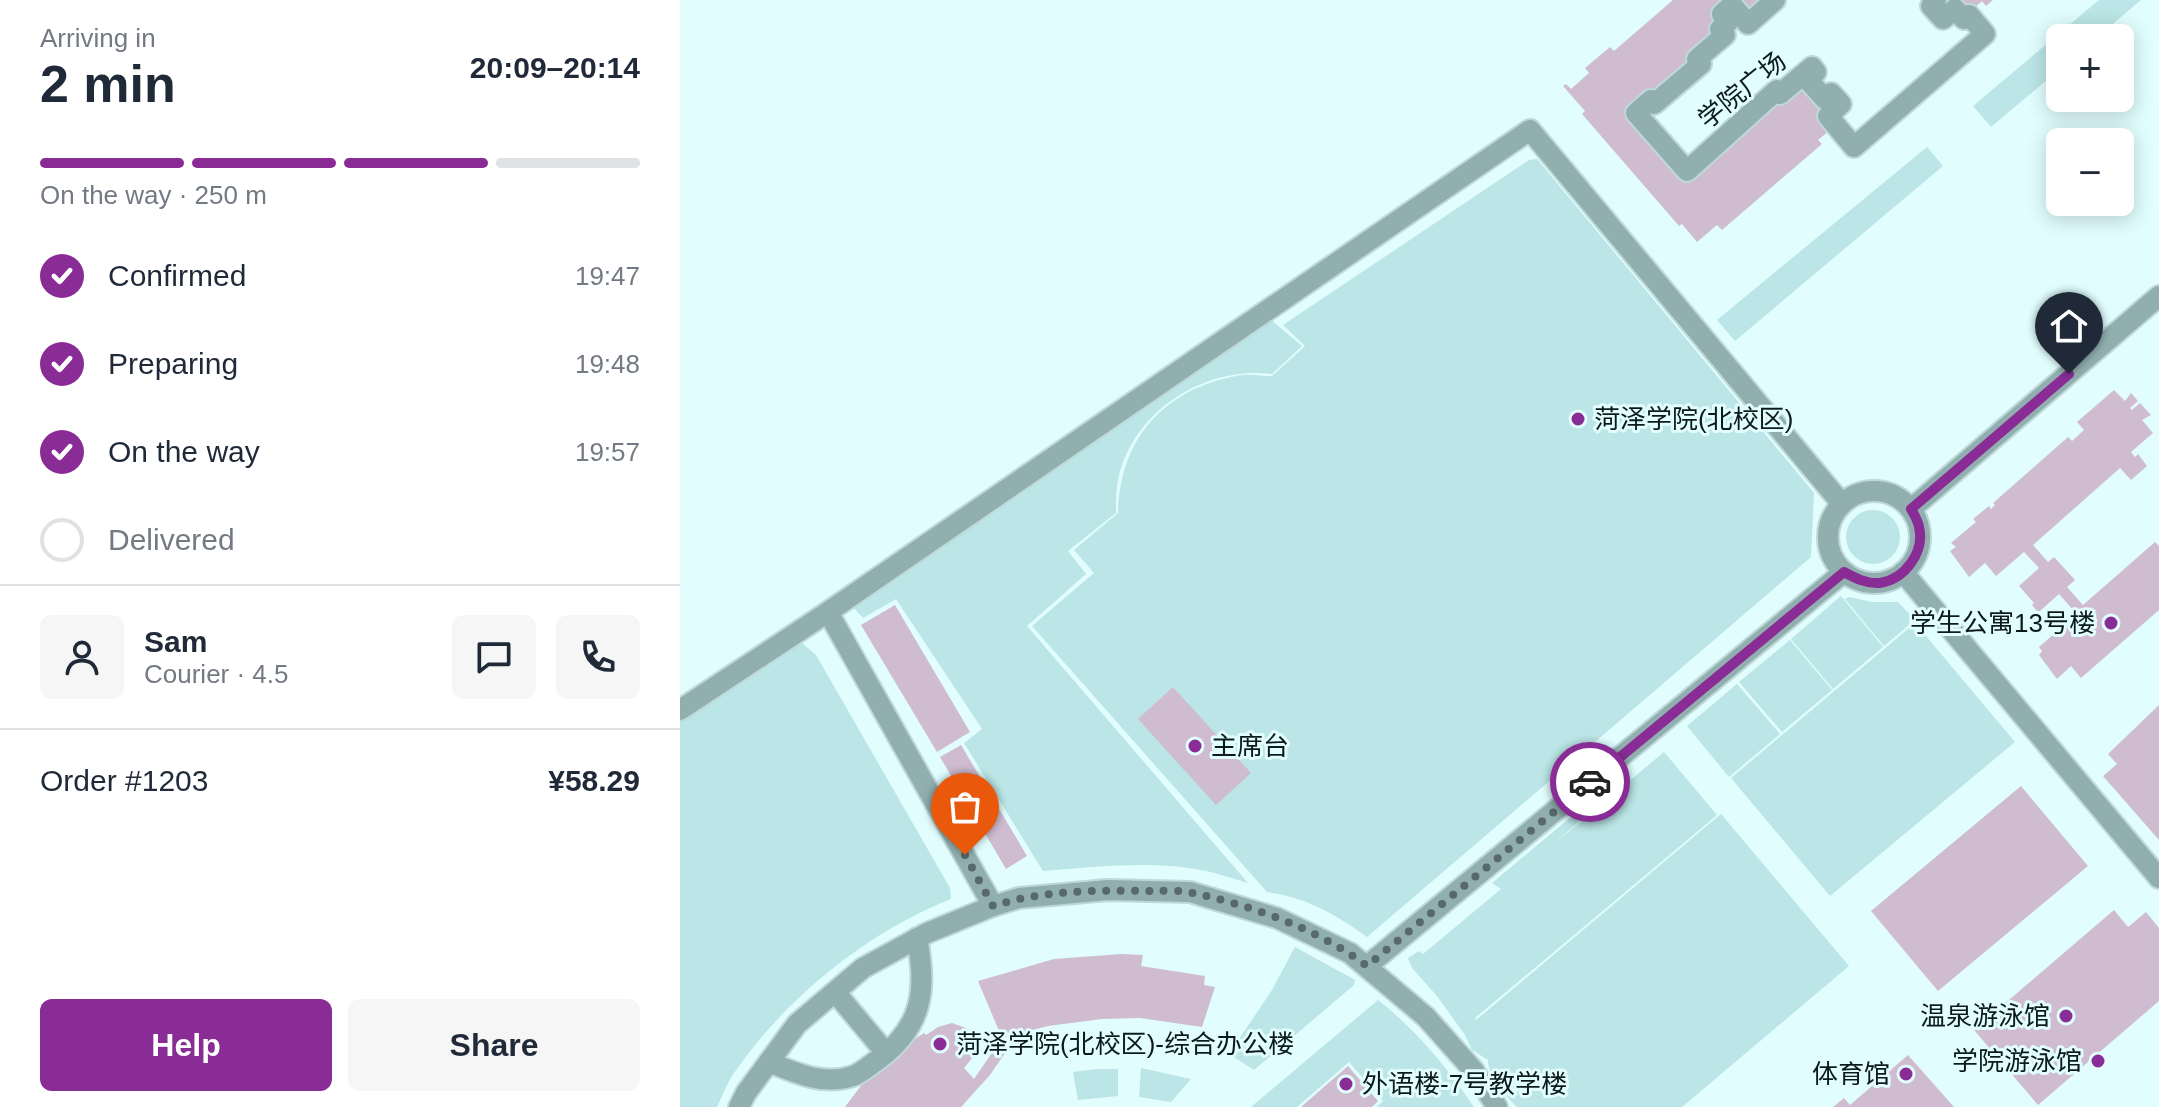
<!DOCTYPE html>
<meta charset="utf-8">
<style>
body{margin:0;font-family:Helvetica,"Noto Sans SC",sans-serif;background:#f6f6f7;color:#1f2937;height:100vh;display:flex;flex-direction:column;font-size:30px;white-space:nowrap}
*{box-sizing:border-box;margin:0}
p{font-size:26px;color:#747a83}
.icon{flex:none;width:44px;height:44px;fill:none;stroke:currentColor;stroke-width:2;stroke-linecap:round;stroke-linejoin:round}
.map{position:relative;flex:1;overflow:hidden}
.panel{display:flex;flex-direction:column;background:#fff;width:680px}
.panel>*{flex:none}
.fabs{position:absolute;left:1366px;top:24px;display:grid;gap:16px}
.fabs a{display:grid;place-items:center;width:88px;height:88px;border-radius:12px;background:#fff;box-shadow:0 4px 20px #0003;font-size:40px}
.pin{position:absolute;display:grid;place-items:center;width:68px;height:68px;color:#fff;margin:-82px -34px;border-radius:50% 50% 50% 0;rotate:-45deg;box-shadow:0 0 8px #0007}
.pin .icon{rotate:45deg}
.courier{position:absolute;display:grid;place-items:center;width:80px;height:80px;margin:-40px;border:6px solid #892c96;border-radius:50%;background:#fff;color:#222;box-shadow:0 2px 10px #0007}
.head em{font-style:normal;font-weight:700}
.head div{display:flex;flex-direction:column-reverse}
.head{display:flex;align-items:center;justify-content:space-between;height:136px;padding:0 40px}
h1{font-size:52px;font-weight:700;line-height:60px}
.bar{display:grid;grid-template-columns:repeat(4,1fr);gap:12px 8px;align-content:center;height:96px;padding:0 40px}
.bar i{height:10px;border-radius:6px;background:#e0e1e3}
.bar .current{background:#892c96}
.bar p{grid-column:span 4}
.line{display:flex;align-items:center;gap:20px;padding:0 40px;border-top:2px solid #e0e1e3}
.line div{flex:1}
.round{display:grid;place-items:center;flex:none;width:84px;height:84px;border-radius:12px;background:#f6f6f7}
ol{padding:0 40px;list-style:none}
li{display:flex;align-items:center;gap:24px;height:88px}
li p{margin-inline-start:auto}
li .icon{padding:8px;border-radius:50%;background:#892c96;color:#fff;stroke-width:4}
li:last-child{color:#747a83}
li i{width:44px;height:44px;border:4px solid #e0e1e3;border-radius:50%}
.button{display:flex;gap:16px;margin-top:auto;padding:16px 40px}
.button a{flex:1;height:92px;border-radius:12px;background:#892c96;color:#fff;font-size:32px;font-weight:700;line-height:92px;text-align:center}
.button a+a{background:#f6f6f7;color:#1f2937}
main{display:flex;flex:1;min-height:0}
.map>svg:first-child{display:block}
</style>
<main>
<section class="panel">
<div class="head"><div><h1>2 min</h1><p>Arriving in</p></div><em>20:09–20:14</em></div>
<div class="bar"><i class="current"></i><i class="current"></i><i class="current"></i><i></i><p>On the way · 250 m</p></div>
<ol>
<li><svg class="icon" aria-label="check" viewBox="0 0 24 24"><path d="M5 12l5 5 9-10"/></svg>Confirmed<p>19:47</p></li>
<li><svg class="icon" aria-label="check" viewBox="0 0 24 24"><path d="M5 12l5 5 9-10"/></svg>Preparing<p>19:48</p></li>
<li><svg class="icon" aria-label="check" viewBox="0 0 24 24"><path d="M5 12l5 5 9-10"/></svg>On the way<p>19:57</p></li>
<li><i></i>Delivered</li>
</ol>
<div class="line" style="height:144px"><a class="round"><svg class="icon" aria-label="person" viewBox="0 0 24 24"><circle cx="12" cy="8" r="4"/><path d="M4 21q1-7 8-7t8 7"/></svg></a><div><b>Sam</b><p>Courier · 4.5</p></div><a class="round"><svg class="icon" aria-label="chat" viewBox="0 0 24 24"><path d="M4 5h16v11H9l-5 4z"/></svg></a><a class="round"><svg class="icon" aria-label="phone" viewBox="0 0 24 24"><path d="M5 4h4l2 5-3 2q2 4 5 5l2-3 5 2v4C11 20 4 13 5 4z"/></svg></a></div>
<div class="line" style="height:104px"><div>Order #1203</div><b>¥58.29</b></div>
<div class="button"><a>Help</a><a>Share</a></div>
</section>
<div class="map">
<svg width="1479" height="1107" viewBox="0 0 1479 1107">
<rect width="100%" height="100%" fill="#e1fdfe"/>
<g fill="#bbe5e6">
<path d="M1419,0H1461L1416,38H1380V69L1311,127L1293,106Z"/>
<path d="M1247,147L1263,166L1055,341L1037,320Z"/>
<path d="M857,159L1134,493L1131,557L687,937C656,914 625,897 587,892L352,626L414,573L394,550L438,513C440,439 483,390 556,376C567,373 581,376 592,376L625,346L603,325L849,160Z"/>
<path d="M590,319L622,346L592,374C526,366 457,408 439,475C436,487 436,500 436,513L388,551L406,574L347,626L568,883C554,879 540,874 526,871C473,860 416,867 363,871L284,743L302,729L216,599L183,618L171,605Z"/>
<circle cx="1193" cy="537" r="27"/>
<path d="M1161,596L1203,647L1153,689L1111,639Z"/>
<path d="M1169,597L1192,602H1218L1235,620L1204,646L1165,599Z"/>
<path d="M1235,623L1335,742L1150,896L1051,778Z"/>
<path d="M1110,640L1152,690L1102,732L1059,682Z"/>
<path d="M122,643L136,655L270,888L271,899C189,931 107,997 57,1069C48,1080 43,1095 37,1107H0V720L112,645Z"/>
<path d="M1057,684L1100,734L1049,777L1007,726Z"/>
<path d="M984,752L1037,815L795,1018L796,1020L1041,814L1169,966L1002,1107H837C825,1095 808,1077 808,1060L792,1050L785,1035L757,996L732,968L728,958L739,951L743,954L821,889L812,883L897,812L902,819L869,848Z"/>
<path d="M615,947L675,980L674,985L574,1070L549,1054L592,990Z"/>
<path d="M698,1000C736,1030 767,1067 794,1107H697L703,1101L669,1062L617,1107H571Z"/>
<path d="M461,1068L511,1079L491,1102L459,1097Z"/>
<path d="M416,1069H438V1096L398,1100L393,1072Z"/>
</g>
<g fill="#cfbcd1">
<path d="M993,0H1093L1067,22L1052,4L1045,34L954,114L1007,175L1132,68L1155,126L1138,140L1142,144L1042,230L1037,225L1017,242L1002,224L999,226L902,114L905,111L883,86L886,84L891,89L909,73L905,68L930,47L934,51Z"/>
<path d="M1257,0H1313L1306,6L1302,1L1284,17H1263Z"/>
<path d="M1434,390L1445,401L1451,393L1458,401L1450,408L1452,410L1460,403L1471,415L1462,420L1473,433L1451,452L1455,457L1458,454L1467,466L1451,480L1440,468L1353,545L1368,562L1374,557L1395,580L1387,587L1403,605L1475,542L1479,546V610L1401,678L1391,666L1377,679L1359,655L1362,651L1359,647L1383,626L1381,623L1394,611L1379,594L1360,611H1357L1352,605L1354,603L1339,586L1359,568L1344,552L1316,576L1305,563L1289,577L1270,551L1276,547L1271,543L1296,522L1293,519L1309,506L1311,509L1315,505L1313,503L1388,437L1392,441L1404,430L1397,422Z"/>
<path d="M215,605L290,732L257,752L181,625Z"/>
<path d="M493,687L571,773L536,805L458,719Z"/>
<path d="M1479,705V840L1423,776L1437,764L1428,754Z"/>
<path d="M281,745L347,856L326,869L260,757Z"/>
<path d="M1341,786L1408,866L1258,991L1191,911Z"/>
<path d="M1434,910L1448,927L1466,912L1479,928V1001L1358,1105L1294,1030Z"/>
<path d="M441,954L463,955L461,966L525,976L524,985L535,987L522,1027L460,1018L422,1019L368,1026L322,1038L298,981L374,959Z"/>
<path d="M272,1023L286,1028L293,1037V1057L284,1068L294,1079L318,1044L327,1050L310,1075L281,1107H165L186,1079L221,1048L244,1033L246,1035L258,1027Z"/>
<path d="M1228,1055L1274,1107H1153L1164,1098L1170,1105Z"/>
<path d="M668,1066L698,1101L692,1107H621Z"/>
</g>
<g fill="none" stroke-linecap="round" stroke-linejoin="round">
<defs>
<g id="minor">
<path d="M1095,0L1068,24L1052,5L1042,14L1049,21L1040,29L1045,35L1017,59L1021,64L974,104L971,100L956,113L1007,171L1097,90L1100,94L1132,67L1136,72L1128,80L1145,99L1151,93L1161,104L1148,116L1174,147L1305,34L1289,15L1284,19L1275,9L1263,19L1251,6L1256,0"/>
<circle cx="1194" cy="537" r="46"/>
<path d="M1231,509L1479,296"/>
<path d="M1223,572L1479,878"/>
<path d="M0,710L148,612"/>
<path d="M313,906L148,612L850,130L1162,504"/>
<path d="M687,966L1164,572"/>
<path d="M155,992L206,1053"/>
<path d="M89,1062C115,1073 144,1086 173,1076C182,1073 191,1064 199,1059C243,1026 247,989 237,938"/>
<path d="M59,1107L66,1093L117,1024L183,968L247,933L313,906L339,898L428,890L510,892L597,918L670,953L746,1017L794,1071L817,1107"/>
</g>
</defs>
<use href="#minor" stroke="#bfd9da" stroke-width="24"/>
<use href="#minor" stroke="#91afaf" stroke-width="20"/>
</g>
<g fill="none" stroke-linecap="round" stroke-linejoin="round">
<path stroke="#57696a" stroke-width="8" stroke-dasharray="0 14.4" d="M285,855L313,906C363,890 418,890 471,891C484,891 500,890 513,893C573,906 638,929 687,966L910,782"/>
<path stroke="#892c96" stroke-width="10" d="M910,782L1164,572C1175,578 1186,584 1200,583C1225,579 1245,552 1239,527C1238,521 1234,514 1231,509L1389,374"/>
</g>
<g fill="#892c96" stroke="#e1fdfe" stroke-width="3">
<circle cx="898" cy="419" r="8"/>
<circle cx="1431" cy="623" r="8"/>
<circle cx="515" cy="746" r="8"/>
<circle cx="1386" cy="1016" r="8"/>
<circle cx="260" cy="1044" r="8"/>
<circle cx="1418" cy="1061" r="8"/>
<circle cx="1226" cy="1074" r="8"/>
<circle cx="666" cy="1084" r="8"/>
</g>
<g text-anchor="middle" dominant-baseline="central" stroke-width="6" stroke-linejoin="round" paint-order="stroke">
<g font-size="26" fill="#0d1a1b" stroke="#e1fdfe">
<text transform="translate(1062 90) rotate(-39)">学院广场</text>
</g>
<g font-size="26" fill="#0d1a1b" stroke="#e1fdfe" text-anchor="start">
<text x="914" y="419">菏泽学院(北校区)</text>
<text x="1415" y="623" text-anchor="end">学生公寓13号楼</text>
<text x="531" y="746">主席台</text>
<text x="1370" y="1016" text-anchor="end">温泉游泳馆</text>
<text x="276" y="1044">菏泽学院(北校区)-综合办公楼</text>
<text x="1402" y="1061" text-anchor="end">学院游泳馆</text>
<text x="1210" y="1074" text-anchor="end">体育馆</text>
<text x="682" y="1084">外语楼-7号教学楼</text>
</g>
</g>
</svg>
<div class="fabs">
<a>+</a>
<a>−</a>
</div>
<div class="pin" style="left:285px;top:855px;background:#ea580c"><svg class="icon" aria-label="bag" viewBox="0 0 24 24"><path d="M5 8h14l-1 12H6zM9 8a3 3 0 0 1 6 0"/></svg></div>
<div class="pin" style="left:1389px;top:374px;background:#1f2937"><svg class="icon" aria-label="home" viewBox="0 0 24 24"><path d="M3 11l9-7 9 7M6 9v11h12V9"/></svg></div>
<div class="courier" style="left:910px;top:782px"><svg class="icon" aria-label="car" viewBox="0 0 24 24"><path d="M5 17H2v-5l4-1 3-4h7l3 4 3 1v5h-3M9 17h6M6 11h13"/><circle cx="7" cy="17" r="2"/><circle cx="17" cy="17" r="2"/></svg></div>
</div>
</main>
